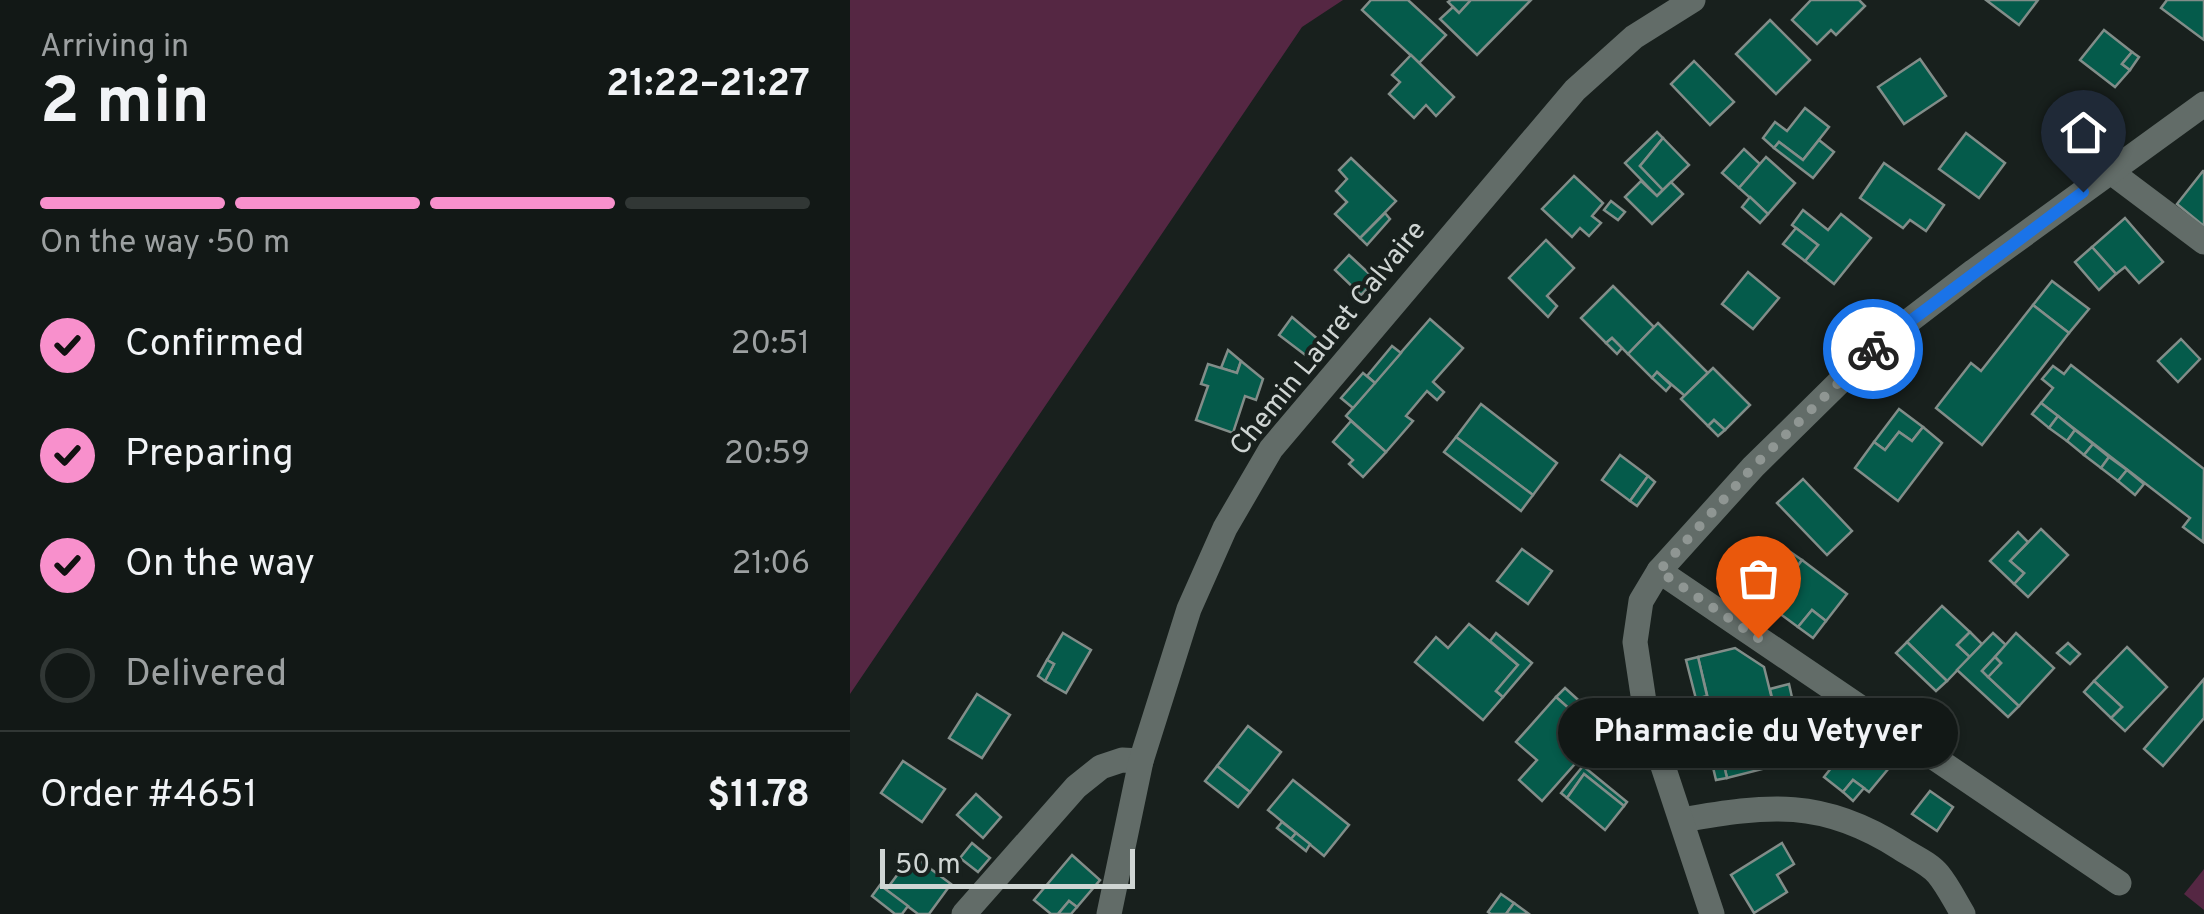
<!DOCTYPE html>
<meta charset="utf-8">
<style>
body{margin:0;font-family:Overpass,sans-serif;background:#1b211f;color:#f1f3f6;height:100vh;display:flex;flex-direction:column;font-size:38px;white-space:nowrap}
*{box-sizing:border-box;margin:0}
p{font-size:32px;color:#9ca0a1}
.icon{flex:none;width:55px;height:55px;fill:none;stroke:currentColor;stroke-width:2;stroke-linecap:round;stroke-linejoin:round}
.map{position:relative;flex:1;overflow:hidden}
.side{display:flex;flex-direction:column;background:#121816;width:850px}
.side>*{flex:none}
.scale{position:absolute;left:30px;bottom:25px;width:255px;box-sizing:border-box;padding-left:10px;border:5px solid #cfd5d3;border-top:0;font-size:28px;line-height:35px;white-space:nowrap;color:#cfd5d3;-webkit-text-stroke:8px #18201d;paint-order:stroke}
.pin{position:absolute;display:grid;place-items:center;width:85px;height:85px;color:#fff;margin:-102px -42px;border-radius:50% 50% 50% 0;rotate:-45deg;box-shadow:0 0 10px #0007}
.pin .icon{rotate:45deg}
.courier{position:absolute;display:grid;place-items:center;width:100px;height:100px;margin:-50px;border:8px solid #1a73e8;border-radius:50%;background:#fff;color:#222;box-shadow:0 2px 12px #0007}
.bubble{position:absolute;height:70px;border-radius:35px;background:#121816;box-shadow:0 2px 8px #0004,0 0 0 2px #313735;font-size:32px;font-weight:700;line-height:70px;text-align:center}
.summary em{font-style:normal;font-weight:700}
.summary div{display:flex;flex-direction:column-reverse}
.summary{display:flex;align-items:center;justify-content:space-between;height:170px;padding:0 40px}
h1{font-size:65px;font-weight:700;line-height:75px}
.bar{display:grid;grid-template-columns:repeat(4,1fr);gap:15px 10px;align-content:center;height:120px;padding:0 40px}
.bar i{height:12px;border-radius:8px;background:#313735}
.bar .on{background:#f890cc}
.bar p{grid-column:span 4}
.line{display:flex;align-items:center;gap:25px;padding:0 40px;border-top:2px solid #313735}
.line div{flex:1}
ol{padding:0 40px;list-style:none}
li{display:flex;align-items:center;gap:30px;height:110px}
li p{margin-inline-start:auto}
li .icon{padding:10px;border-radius:50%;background:#f890cc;color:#111;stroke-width:4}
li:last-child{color:#9ca0a1}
li i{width:55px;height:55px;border:5px solid #313735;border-radius:50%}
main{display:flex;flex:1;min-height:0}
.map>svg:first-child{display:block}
</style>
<main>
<section class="side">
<div class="summary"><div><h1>2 min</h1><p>Arriving in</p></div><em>21:22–21:27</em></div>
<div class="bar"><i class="on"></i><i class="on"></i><i class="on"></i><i></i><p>On the way · 50 m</p></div>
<ol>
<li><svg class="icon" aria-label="check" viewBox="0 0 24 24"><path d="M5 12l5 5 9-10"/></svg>Confirmed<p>20:51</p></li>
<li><svg class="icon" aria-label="check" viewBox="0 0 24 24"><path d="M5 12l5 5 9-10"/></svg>Preparing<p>20:59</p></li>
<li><svg class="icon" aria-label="check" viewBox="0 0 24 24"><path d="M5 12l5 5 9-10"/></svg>On the way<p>21:06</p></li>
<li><i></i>Delivered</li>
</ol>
<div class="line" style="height:130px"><div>Order #4651</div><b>$11.78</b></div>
</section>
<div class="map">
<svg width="1354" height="914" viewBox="0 0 1354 914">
<rect width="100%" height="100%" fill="#18201d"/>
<g fill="#552743">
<path d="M0,0H493L452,27L0,694Z"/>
<path d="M1354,869V910L1334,894Z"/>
</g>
<g fill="#055b4b" stroke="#828d89" stroke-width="2.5">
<path d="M521,0H558L596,35L569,63L512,10Z"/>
<path d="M601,0H621L609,13L598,2Z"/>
<path d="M621,0H681L627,55L590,19L603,7L609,13Z"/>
<path d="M961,0H1009L1015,6L986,35L981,30L967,44L942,20Z"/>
<path d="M1136,0H1188L1169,25Z"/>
<path d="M1317,0H1354V40L1311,8Z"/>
<path d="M920,20L960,60L926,94L886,54Z"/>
<path d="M1254,30L1282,52L1272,64L1280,70L1265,87L1230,60Z"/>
<path d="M1282,52L1289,57L1280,70L1272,64Z"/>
<path d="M561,55L604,97L586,116L576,105L564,118L539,94L550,82L542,75Z"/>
<path d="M1070,59L1096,96L1054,124L1028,87Z"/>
<path d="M844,61L884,102L860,125L821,84Z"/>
<path d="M955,108L979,127L953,160L929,142L924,148L913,138L925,122L937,131Z"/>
<path d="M807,132L813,138L790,166L813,190L807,196L775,163Z"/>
<path d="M1116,133L1155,163L1129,198L1089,169Z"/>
<path d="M813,138L839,165L813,190L790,166Z"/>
<path d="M969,140L984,152L963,178L924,148L929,142L953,160Z"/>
<path d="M894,149L910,164L889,188L872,173Z"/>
<path d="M916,157L945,183L918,214L889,188Z"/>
<path d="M501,158L546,201L510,238L485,214L497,202L486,191L497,179L489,170Z"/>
<path d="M1034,163L1094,205L1076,231L1060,220L1053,228L1010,198Z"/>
<path d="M1353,171H1354V226L1327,204Z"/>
<path d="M724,176L753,203L742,216L751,223L739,236L730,228L722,237L692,209Z"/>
<path d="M791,181L807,196L821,182L833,194L802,224L775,197Z"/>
<path d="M900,197L918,214L910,223L892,207Z"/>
<path d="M761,201L775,212L768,220L754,210Z"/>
<path d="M953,210L978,230L991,214L1021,238L984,284L955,261L968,245L942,225Z"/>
<path d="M535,213L540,219L517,245L510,238Z"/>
<path d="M1275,218L1313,262L1289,283L1275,267L1266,274L1242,247Z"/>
<path d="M946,228L968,245L955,261L933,244Z"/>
<path d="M696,240L724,268L697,296L707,306L698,317L659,278Z"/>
<path d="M1242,247L1266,274L1249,290L1225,262Z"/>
<path d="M499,255L526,280L511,295L485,270Z"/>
<path d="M898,272L929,298L903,329L872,304Z"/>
<path d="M1202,281L1239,309L1219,333L1183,305Z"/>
<path d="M763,286L804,327L778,354L762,338L756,343L731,318Z"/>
<path d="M1183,305L1219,333L1132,445L1086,408L1121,363L1131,371Z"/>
<path d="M442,317L470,341L458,357L429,335Z"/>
<path d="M580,319L613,348L583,382L594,392L587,400L577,391L556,416L563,421L536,452L496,416Z"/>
<path d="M808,323L858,373L835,396L807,372L802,378L778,354Z"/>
<path d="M762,338L772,348L767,354L756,343Z"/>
<path d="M1331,339L1350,359L1328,382L1308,361Z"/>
<path d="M542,346L551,353L525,383L517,376Z"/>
<path d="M378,350L391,361L387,373L371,368Z"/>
<path d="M391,361L413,379L406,400L395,396L383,433L346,420L358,386L351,384L358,364L387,373Z"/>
<path d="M1221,365L1354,469L1353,542L1333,527L1340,518L1191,403L1203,388L1192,379L1203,366L1214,374Z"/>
<path d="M863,368L900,405L875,430L864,420L858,426L831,399Z"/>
<path d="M807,372L821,385L816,391L802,378Z"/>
<path d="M513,373L525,383L503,408L491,398Z"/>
<path d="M1191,403L1208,416L1199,428L1182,414Z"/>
<path d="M631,404L707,463L683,495L606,437Z"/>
<path d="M1049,409L1073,427L1062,441L1049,432L1035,450L1024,442Z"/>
<path d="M1208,416L1225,430L1217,441L1199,428Z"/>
<path d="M864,420L875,430L868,436L858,426Z"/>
<path d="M501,421L536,452L513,477L499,464L503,460L483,442Z"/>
<path d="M1073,427L1092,443L1048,501L1005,468L1024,442L1035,450L1049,432L1062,441Z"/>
<path d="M1225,430L1243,444L1234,455L1217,441Z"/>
<path d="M606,437L683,495L671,511L594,452Z"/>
<path d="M1243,444L1259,457L1251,468L1234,455Z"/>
<path d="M770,455L798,476L780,501L752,480Z"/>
<path d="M1259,457L1277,470L1268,481L1251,468Z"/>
<path d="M1277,470L1294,484L1285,495L1268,481Z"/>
<path d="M798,476L805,482L787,506L780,501Z"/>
<path d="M953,479L1002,531L977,555L927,503Z"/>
<path d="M1191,529L1218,555L1178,597L1164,584L1174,573L1160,561Z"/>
<path d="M1168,532L1178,542L1160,561L1174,573L1164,584L1140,561Z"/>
<path d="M672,549L702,571L678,604L647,581Z"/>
<path d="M939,551L952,560L931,589L918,579Z"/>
<path d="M952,560L997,594L976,621L962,610L948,627L906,596L918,579L931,589Z"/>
<path d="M1092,606L1120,632L1107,645L1120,657L1097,681L1057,642Z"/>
<path d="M962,610L976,621L963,638L948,627Z"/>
<path d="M619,624L668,665L646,691L653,697L633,720L565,662L586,637L598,648Z"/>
<path d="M1120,632L1132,644L1120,657L1107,645Z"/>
<path d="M213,633L241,650L216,693L195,681L204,664L197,660Z"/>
<path d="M646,633L682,663L653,697L646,691L668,665L640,641Z"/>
<path d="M1143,633L1156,645L1132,671L1169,706L1158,717L1107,670Z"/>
<path d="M1166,633L1204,668L1169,706L1138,677L1151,663L1145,657Z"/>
<path d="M1057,642L1097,681L1086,691L1046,653Z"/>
<path d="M1218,643L1230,654L1220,664L1207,653Z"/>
<path d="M1277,647L1317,687L1275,731L1261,718L1272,707L1244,681Z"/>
<path d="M885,648L914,667L926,715L932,714L944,761L877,778L848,657Z"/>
<path d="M848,657L857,696L846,699L836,660Z"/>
<path d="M1145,657L1151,663L1138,677L1132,671Z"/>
<path d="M197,660L204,664L195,681L188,676Z"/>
<path d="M1354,679V718L1313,766L1294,749Z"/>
<path d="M1244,681L1272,707L1261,718L1234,692Z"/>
<path d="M939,684L945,711L926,715L920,689Z"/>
<path d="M715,688L758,727L750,737L706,697Z"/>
<path d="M127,694L160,715L132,758L99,738Z"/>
<path d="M706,697L738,725L728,735L740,747L692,801L669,780L687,760L666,742Z"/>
<path d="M738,725L750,737L740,747L728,735Z"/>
<path d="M398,726L431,752L400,792L367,766Z"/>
<path d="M869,744L877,778L866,780L858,746Z"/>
<path d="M997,748L1016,763L1022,755L1039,768L1019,792L1003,780L993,792L974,777Z"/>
<path d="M53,761L95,789L72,822L31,793Z"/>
<path d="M367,766L400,792L388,807L355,781Z"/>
<path d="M733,766L777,802L774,806L734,774L717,798L711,793Z"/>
<path d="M734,774L774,806L755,830L717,798Z"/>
<path d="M443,780L499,825L474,856L418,810Z"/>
<path d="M1003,780L1014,788L1003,801L993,792Z"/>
<path d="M1080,791L1103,807L1087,831L1062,814Z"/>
<path d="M126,794L151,817L133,838L107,815Z"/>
<path d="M432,822L446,833L441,839L427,828Z"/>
<path d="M446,833L460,844L456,851L441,839Z"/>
<path d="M122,843L140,858L128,872L110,858Z"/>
<path d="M932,843L944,864L927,875L937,892L904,913L881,875Z"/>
<path d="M62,855L101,884L79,914H68L36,890Z"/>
<path d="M222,855L250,880L227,907L219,901L208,914H201L184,900Z"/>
<path d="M30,885L58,906L52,914H45L22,896Z"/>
<path d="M651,894L664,903L656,914H641L638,912Z"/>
<path d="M219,901L227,907L221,914H208Z"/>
<path d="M664,903L679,914H656Z"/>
</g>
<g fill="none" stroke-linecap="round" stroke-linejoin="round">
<g stroke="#626c68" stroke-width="25">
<path d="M1261,172L1354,242"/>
<path d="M809,571L1269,883"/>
<path d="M832,820C918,805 972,798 1050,848C1062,856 1079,863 1088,874C1098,886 1105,901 1113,914"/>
<path d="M114,914L226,787L251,767L272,760L291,761"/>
<path d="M862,914L796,715L785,642L791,601L809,571L903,467L1025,347L1124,271L1354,104"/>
</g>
<path stroke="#626c68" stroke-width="25" d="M259,914L291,761L339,609L375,528L421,449L725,90L784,37L843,0"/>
</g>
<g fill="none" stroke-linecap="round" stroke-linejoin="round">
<path stroke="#8f9693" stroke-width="10" stroke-dasharray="0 18" d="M908,638L809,571L903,467L1023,349"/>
<path stroke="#1a73e8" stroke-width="12" d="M1023,349L1233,192"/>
</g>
<g text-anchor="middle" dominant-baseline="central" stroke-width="8" stroke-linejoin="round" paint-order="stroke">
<g font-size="28" fill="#cfd5d3" stroke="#18201d">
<text transform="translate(479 339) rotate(-51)">Chemin Lauret Calvaire</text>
</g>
</g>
</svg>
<div class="scale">50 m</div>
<div class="pin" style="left:908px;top:638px;background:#ea580c"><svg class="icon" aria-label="bag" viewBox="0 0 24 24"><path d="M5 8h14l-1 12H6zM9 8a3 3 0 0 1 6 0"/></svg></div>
<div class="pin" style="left:1233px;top:192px;background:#1f2937"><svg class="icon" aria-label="home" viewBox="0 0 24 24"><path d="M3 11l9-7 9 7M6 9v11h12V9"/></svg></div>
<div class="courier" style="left:1023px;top:349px"><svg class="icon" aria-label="bike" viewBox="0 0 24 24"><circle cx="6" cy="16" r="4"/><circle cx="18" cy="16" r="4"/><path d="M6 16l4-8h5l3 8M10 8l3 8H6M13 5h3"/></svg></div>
<div class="bubble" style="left:708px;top:698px;width:400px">Pharmacie du Vetyver</div>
</div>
</main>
